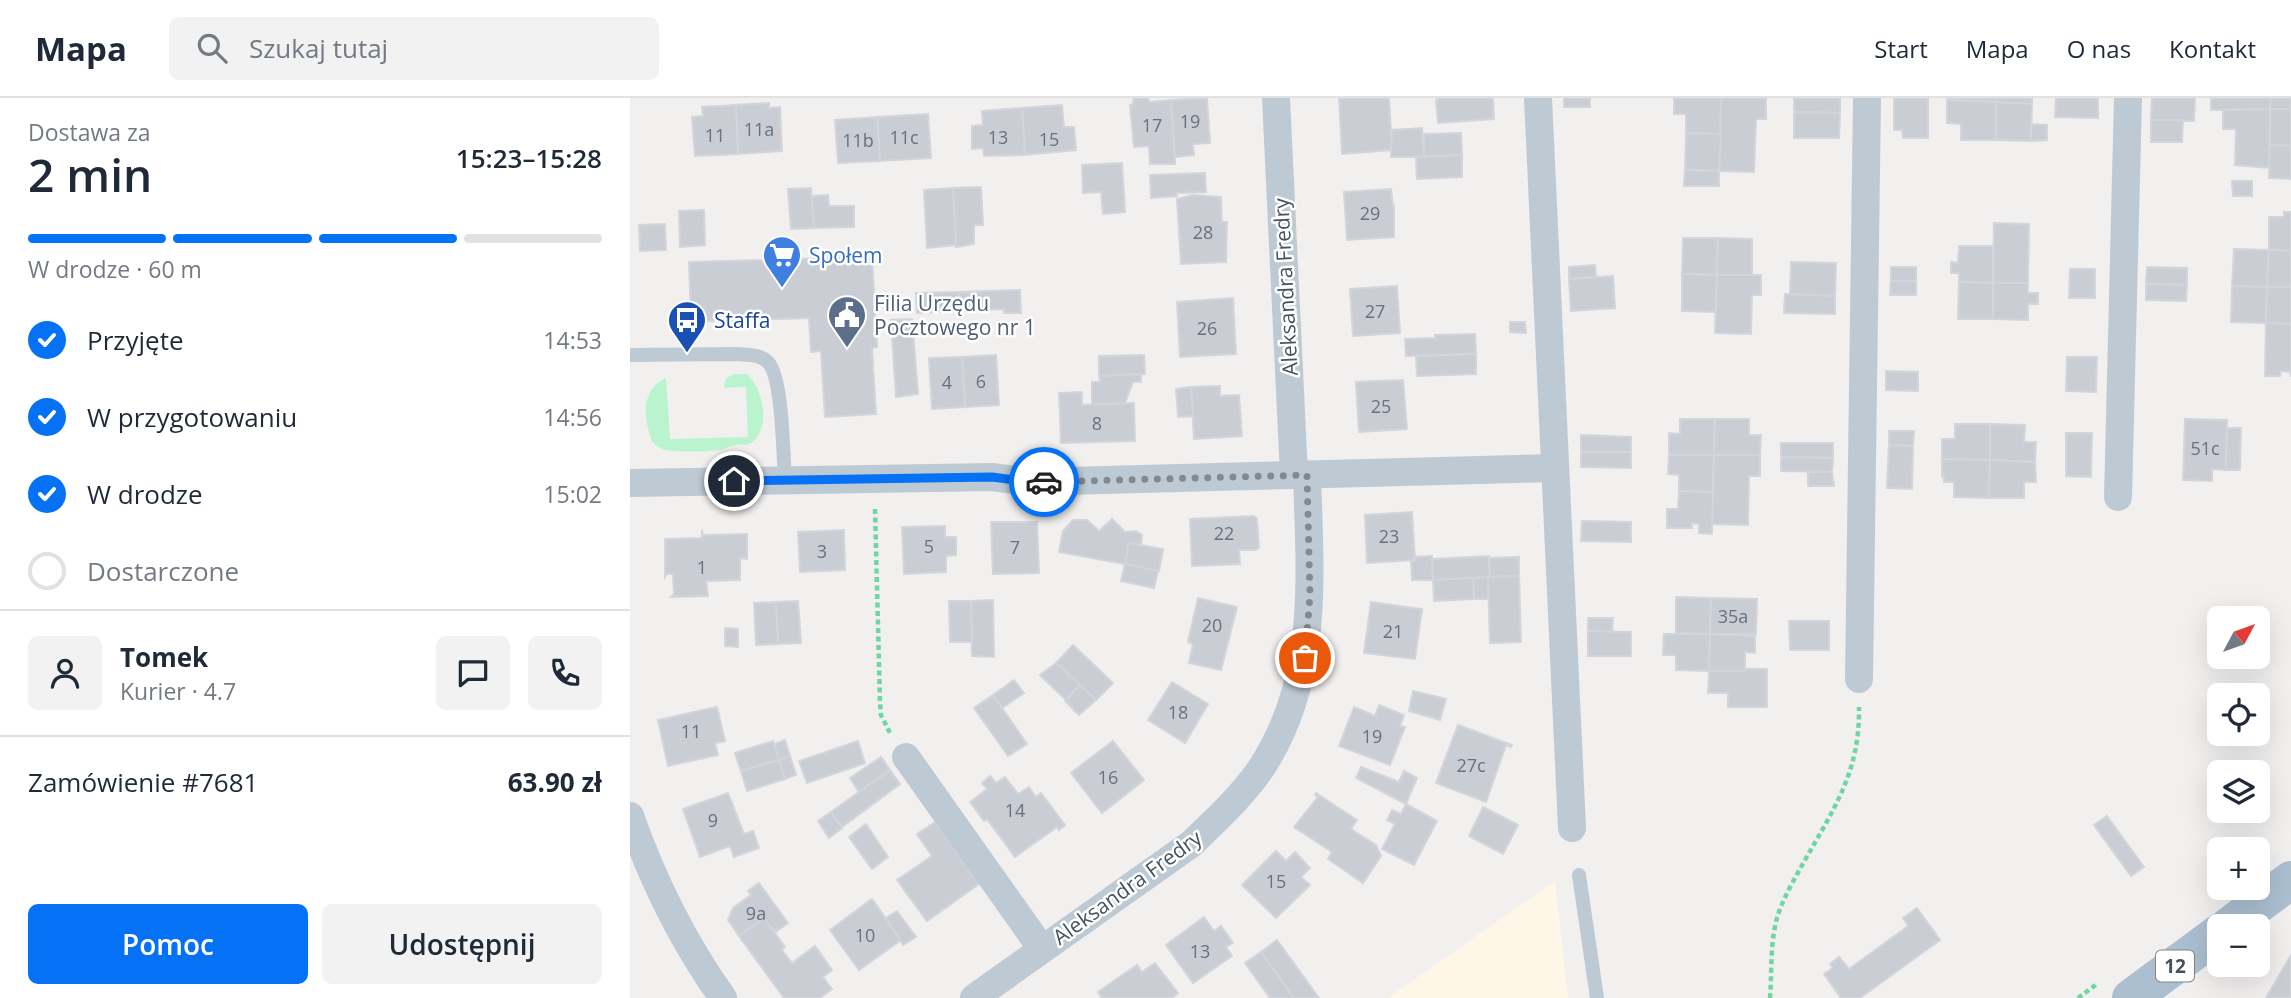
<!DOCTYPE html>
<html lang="pl">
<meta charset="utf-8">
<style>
body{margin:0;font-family:"Open Sans",sans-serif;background:#f2f2f3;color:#1f2937;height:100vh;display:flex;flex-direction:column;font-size:26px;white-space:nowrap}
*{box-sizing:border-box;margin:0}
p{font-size:23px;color:#747a83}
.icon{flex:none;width:38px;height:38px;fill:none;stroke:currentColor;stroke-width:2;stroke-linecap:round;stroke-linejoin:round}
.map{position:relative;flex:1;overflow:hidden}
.panel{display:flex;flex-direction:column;background:#fff;width:630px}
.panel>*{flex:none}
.needle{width:46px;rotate:49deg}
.fabs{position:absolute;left:1577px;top:508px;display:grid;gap:14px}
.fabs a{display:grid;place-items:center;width:63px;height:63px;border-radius:10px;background:#fff;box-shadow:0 7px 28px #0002;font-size:35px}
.pin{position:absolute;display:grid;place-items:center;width:60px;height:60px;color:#fff;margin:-30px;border:4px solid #fff;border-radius:50%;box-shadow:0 2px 7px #0007}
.courier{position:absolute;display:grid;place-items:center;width:70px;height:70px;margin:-35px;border:5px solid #0571f5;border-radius:50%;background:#fff;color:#222;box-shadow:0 2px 9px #0007}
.overview em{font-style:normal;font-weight:600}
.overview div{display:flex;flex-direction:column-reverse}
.overview{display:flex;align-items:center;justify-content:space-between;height:119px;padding:0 28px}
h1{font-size:46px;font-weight:600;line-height:52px}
.bar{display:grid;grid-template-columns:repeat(4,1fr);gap:10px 7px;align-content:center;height:84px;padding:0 28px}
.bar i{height:9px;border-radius:5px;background:#e0e1e3}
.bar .current{background:#0571f5}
.bar p{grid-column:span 4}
.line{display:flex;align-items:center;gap:18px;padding:0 28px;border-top:2px solid #e0e1e3}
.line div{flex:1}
.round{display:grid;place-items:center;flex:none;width:74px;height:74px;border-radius:10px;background:#f2f2f3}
ol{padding:0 28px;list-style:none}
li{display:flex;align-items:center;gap:21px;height:77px}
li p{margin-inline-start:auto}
li .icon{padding:7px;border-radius:50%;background:#0571f5;color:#fff;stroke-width:4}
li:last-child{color:#747a83}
li i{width:38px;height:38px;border:4px solid #e0e1e3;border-radius:50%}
.cta{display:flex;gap:14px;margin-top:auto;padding:14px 28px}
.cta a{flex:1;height:80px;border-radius:10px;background:#0571f5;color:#fff;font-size:28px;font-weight:600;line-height:80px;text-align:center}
.cta a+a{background:#f2f2f3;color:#1f2937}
header{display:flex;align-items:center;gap:42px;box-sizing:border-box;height:98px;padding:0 35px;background:#fff;border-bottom:2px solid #e0e1e3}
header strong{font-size:33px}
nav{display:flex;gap:38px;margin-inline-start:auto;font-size:24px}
.search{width:490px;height:63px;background:#f2f2f3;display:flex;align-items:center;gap:18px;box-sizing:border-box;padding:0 24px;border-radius:10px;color:#747a83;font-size:26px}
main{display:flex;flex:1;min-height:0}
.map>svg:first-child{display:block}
</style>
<header>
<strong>Mapa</strong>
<div class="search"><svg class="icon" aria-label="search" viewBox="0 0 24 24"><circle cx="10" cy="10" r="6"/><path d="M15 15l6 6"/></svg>Szukaj tutaj</div>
<nav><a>Start</a><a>Mapa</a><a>O nas</a><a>Kontakt</a></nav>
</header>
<main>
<section class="panel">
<div class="overview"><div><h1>2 min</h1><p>Dostawa za</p></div><em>15:23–15:28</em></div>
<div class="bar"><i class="current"></i><i class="current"></i><i class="current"></i><i></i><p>W drodze · 60 m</p></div>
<ol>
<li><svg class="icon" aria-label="check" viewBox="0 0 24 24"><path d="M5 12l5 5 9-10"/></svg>Przyjęte<p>14:53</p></li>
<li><svg class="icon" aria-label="check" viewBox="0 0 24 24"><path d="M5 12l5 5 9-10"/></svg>W przygotowaniu<p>14:56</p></li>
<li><svg class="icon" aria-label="check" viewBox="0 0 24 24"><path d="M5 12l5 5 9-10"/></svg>W drodze<p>15:02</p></li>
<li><i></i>Dostarczone</li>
</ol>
<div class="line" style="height:126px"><a class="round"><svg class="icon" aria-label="person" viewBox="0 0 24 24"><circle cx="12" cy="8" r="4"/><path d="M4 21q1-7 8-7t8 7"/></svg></a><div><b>Tomek</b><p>Kurier · 4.7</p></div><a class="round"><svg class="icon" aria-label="chat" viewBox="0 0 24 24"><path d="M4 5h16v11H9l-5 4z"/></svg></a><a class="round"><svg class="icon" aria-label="phone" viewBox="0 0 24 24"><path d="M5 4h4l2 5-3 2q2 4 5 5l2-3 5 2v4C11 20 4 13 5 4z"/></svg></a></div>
<div class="line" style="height:91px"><div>Zamówienie #7681</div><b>63.90 zł</b></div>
<div class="cta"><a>Pomoc</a><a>Udostępnij</a></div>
</section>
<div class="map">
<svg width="1661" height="900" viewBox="0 0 1661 900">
<rect width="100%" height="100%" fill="#f2efef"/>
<path fill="#fef7e7" d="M925,783L938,900H758Z"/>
<path fill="#b9f4cf" d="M105,276H117C133,290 142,331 121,345C117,348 111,346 106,347C100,348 95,351 90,352C74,354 51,354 35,352C29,351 26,347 22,343C13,320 11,291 36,280L40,341L118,339L116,289L94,290L96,280Z"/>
<g fill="#caced4" stroke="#d2d5db" stroke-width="2">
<path d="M504,0H518L519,4L541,2L545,66H520L519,48L504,49L500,7L503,6Z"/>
<path d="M577,0L580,45L563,46L564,57L545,59L541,2Z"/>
<path d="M709,0H759L762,52L712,56Z"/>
<path d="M809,0H863L864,21L808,25L806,2Z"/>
<rect x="934" y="0" width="26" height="9"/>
<path d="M1044,0H1091V36L1056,35V16H1044Z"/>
<path d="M1091,0H1136V21H1126L1124,74L1089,73Z"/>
<path d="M1164,0H1210V15L1164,14Z"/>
<path d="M1264,0H1298V40H1273L1272,32H1264Z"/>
<path d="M1317,0H1367L1366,4L1317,2Z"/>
<path d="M1367,0H1402V6L1366,4Z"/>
<path d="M1426,0H1468V20L1425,19Z"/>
<path d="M1522,0H1565L1564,23L1521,22Z"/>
<path d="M1581,0H1641L1640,11L1581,12Z"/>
<path d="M1641,0H1661V11H1640Z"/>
<path d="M1317,2L1366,4V42H1331V26L1317,25Z"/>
<path d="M1366,4L1402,6L1401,43L1366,42Z"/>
<path d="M139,5V10L150,9L152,53L108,56L106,7Z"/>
<path d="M106,7L108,56L65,58L62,19L73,18L72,9Z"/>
<path d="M432,7L434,29H444L446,52L395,57L392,10Z"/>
<path d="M392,10L395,57L354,58L353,50L342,51V28L353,27L352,13Z"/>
<path d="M1640,11L1639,70L1605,67L1606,31H1593V12Z"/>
<path d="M1640,11H1661V48L1640,47Z"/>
<path d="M1164,14L1210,15L1209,40H1164Z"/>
<path d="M298,16L301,60L250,63L247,19Z"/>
<path d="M247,19L250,63L208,65L205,22Z"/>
<path d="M1521,22H1553L1552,44H1521Z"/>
<path d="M1401,26L1417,27V42L1401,43Z"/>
<path d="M792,30L794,59H761L762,32Z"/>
<path d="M831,35L832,57L794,59V36Z"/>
<path d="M1056,35L1091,36L1089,73L1055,72Z"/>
<path d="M1640,47L1661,48V81L1639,80Z"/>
<path d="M832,57V79L787,81L786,59Z"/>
<path d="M492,65L495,114L473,116L471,94L453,95L452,67Z"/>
<path d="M1055,72L1089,73V88H1054Z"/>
<path d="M575,75L576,94L546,95L547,98L521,100L520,77Z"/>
<path d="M1602,83H1622V98H1603Z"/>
<path d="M351,89L353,127H344V146L326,149L323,90Z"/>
<path d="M181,90L184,130L161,131L158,91Z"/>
<path d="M323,90L326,147L297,150L294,92Z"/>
<path d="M761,91L763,108H764V139L717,142L714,94Z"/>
<path d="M198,97L199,108H224V129L184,130L182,98Z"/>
<path d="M563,97L591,99L592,124H597L596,164L551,166L547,101Z"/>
<path d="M74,112L75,147L50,149L49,113Z"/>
<path d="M1654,114H1661V153L1639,152V119H1654Z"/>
<path d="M1364,125L1399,126L1398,185H1363Z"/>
<path d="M35,126L36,152L10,153L9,127Z"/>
<path d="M1053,140H1088L1087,177L1052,176Z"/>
<path d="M1088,140L1122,141V177H1087Z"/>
<path d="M1329,148H1363V185L1329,184V175H1321V164L1328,165Z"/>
<path d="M1604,151L1639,152L1637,189L1602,188Z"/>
<path d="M1639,152L1661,153V189H1637Z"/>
<path d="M242,159L247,249L242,250L246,316L195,319L191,253L181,254L179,220L77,223L76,218H61L59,164Z"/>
<path d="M1161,164L1206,165L1205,198L1160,196Z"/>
<path d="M965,167L966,179L939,181V169Z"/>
<rect x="1261" y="169" width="25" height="14"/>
<path d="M1517,169L1557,170V187L1516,186Z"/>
<path d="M1440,171H1465V200H1439Z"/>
<path d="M1052,176L1087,177L1086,214L1052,213Z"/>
<path d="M1087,177H1131V197H1122L1121,236L1085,235Z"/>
<path d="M983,178L985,210L941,213L939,181Z"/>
<path d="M1261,183H1286V197H1260Z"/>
<path d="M1329,184L1363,185V221H1328Z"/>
<path d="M1363,185H1398V195H1408V206H1398V222L1363,221Z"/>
<path d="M1516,186L1557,187L1556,203L1516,202Z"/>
<path d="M767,188L770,235L723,238L720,191Z"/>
<path d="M1602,188L1637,189L1636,225L1601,224Z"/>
<path d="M1637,189H1661V226L1636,225Z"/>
<path d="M390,192L391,215H374V211L330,213L329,194Z"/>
<path d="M329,194L330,213L287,215L286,195Z"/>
<path d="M1155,196L1205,198V216L1154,215Z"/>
<path d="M603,200L606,256L550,259L547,204Z"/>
<path d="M282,221L288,296L266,299L261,222Z"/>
<path d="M880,224H895L896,235L880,234Z"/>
<path d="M1636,225L1661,226V279L1660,274L1651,273L1650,278H1635Z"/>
<path d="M845,236L846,256L776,258L775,241L805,240V237Z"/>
<path d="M846,256V276L787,278L786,258Z"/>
<path d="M366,257L369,307L335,309L332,259Z"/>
<path d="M514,257L515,276L469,278V258Z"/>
<path d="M332,259L335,309L302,311L299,260Z"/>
<path d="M1437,259H1467L1466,294L1436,293Z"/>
<path d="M1256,273L1288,274V293L1256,292Z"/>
<path d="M511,276V284H503L495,305L462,306V284H470L469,278Z"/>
<path d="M773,282L777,331L729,334L726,284Z"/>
<path d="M590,288V298L609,297L612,338L564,341L561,289Z"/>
<path d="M561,289L563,318L548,319L546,291Z"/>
<path d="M452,294V307L504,305L505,343L431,345L429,295Z"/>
<path d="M1050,321H1085L1084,357H1039V335L1050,336Z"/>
<path d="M1085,321H1119V337H1131L1130,357H1084Z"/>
<path d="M1555,321L1597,322L1596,372L1582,371V383L1553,382Z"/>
<path d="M1325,326H1360V362L1312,361V341H1325Z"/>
<path d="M1360,326L1395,327L1394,344H1406L1405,364L1360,362Z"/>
<path d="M1597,330H1611L1610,372H1596Z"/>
<path d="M1259,333H1284L1283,348L1259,347Z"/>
<path d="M1436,335H1462L1461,379L1436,378Z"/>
<path d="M951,337L1001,339V354H951Z"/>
<path d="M1151,345H1203V360L1151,359Z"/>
<path d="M1259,347L1283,348L1282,391L1257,390Z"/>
<path d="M951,354H1001V370L951,369Z"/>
<path d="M1039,357H1084L1083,394L1049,393V377L1038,376Z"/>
<path d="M1084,357H1130V378H1119L1118,427L1082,426Z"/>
<path d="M1151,359L1203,360L1202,374L1151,373Z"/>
<path d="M1312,361L1360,362L1359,400L1324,399V384H1314V379H1312Z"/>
<path d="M1360,362L1405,364L1406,384H1394V400H1359Z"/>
<path d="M1178,374H1202L1204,388H1178Z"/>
<path d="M1049,393L1083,394L1082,436L1069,435V426L1062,425V430H1037V411H1048Z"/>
<path d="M782,414L785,462L737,465L735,417Z"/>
<path d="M624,418L627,421L629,449L626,452H609L610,466L562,468L560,421Z"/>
<path d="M482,421L495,434L506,433L512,437L511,447L499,445L495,466L429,454L433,433L443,422H457L469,433Z"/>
<path d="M952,423L1001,424V444L951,443Z"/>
<path d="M361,424H407L409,475L363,476Z"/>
<path d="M315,428V439H326V457L316,458V474L274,476L272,429Z"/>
<path d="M72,432L73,437L117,436V461L110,460V482L76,483L78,498L41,499L44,496L43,476H37L35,479V441L72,440Z"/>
<path d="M214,432L215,472L170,474L168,434Z"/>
<path d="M499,445L533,451L529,473L495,466Z"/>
<path d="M802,458L803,482H782L781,463L785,462L784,459Z"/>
<path d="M859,458L860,479L803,482L802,461Z"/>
<path d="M889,459V478L860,479L859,460Z"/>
<path d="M495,466L528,473L524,490L491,483Z"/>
<path d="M889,478L891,544L860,545L858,479Z"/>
<path d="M858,479V501H844L843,480Z"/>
<path d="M843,480L844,501L804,503L803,482Z"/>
<path d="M1046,499L1081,500L1080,536L1046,535Z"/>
<path d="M568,500L607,509L591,572L559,565L563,546L558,544Z"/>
<path d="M1081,500L1127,501L1126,536H1080Z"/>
<path d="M363,502L364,559L342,558L341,503Z"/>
<path d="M168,503L171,545L148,546L146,504Z"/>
<path d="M319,503H341L342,544H320Z"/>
<path d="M146,504L148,546L126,547L124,505Z"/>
<path d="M741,504L792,511L785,561L734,555Z"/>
<path d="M958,520H983L982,534L958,533Z"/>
<path d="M1159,523H1199V552H1160Z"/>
<path d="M95,530L108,531V549L95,548Z"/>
<path d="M958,533L1001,534V558H958Z"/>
<path d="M1034,536H1080L1079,573L1046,572V557H1033Z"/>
<path d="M1080,536L1125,538V555L1115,554V573H1079Z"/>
<path d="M443,547L483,585L466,602L426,565Z"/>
<path d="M426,565L450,587L436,602L410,577Z"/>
<path d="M1115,571H1137V609H1098V595H1078L1079,573H1115Z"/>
<path d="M384,582L394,595L372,610L363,597Z"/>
<path d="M542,584L578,606L555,645L518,622Z"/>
<path d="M450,587L466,602L449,617L435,603Z"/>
<path d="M783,593L816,601L810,622L779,613Z"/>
<path d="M363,597L397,646L378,658L344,610Z"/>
<path d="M749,607L774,617L770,628L775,629L760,667L709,648L724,609L745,618Z"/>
<path d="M87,609L95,643L85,645L88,657L38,668L28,622Z"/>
<path d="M828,627L882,647L881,649L876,647L856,704L806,685Z"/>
<path d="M155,642L160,658L149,662L144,646Z"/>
<path d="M143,643L149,662L111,673L105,655Z"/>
<path d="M228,643L235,665L177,685L169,663Z"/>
<path d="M483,643L514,682L472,715L441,675Z"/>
<path d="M160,658L166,677L155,681L149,662Z"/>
<path d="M251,659L260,672L229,694L220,680Z"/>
<path d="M149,662L155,681L117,693L111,673Z"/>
<path d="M731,669L769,684L774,673L787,680L776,706L726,680Z"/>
<path d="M260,672L270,686L212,729L201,714Z"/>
<path d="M360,678L366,685L375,679L388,696L399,689L406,699L411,695L435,727L429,732L427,729L385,759L357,721L354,723L340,704L357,691L352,685Z"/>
<path d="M98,695L114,736L123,733L129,750L104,759L100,748L70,759L53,711Z"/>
<path d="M686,695L727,722L721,731L746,747L751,758L733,785L698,761L702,754L664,729L688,699L685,697Z"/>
<path d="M776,706L807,723L784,767L752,751L765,726L757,722L762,712L771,716Z"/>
<path d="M853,709L888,727L873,756L839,738Z"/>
<path d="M201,714L212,730L199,740L188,723Z"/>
<path d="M1477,718L1514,769L1501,778L1464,727Z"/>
<path d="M305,724L349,786L297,823L267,782L302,758L287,736Z"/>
<path d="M236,726L258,759L242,771L219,739Z"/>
<path d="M646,753L656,763L665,754L680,770L671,779L680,787L646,820L612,787Z"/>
<path d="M129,785L158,825L144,835L134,820L109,838L98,822L103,810L121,797L118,793Z"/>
<path d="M242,801L271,842L229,872L200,832Z"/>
<path d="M1287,810L1310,842L1230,900H1211L1194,876L1203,870L1200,866L1209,859L1219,871L1278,828L1273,820Z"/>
<path d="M267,813L286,839L273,847L256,820Z"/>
<path d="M574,819L584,833L591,828L603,845L596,849L602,858L563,885L536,847Z"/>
<path d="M134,820L155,849L152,852L162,865L185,848L202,872L193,879L202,891L190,900H154L109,838Z"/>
<path d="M647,842L689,900H664L631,854Z"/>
<path d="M631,854L664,900H640L615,865Z"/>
<path d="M1661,857V900H1636Z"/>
<path d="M525,865L548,895L542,900H472L468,894L507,867L512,874Z"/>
</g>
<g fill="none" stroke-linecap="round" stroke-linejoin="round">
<g stroke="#6dd6a1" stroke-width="4.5" stroke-dasharray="5 3.5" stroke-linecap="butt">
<path d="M245,411L250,605L251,617L260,635"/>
<path d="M1140,900C1142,874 1140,845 1147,820C1153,800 1165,780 1175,762C1205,709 1230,673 1229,609"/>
<path d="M1448,900L1467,886"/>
</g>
<g stroke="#becad3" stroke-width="14">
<path d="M0,257L107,256C117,257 130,256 138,264C153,280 153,358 155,382"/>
<path d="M949,777L967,900"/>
</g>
<g stroke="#becad3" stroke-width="28">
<path d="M646,0L664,377"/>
<path d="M908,0L942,730"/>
<path d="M0,385L362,379L400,384L925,370"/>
<path d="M1488,399L1498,0"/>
<path d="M1229,581L1237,0"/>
<path d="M276,659L412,851"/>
<path d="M0,718C23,783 53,844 93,900"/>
<path d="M344,900L561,746C585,723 611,699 630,672C690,582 680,480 677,377"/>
</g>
<g stroke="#acbfd1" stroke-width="38">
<path d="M1599,828L1661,782"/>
<path d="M1501,900L1589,835"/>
</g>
</g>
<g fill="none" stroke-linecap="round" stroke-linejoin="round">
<path stroke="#828a91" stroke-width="7" stroke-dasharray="0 12.6" d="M414,384L677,377L680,497L675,560"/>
<path stroke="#0571f5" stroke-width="9" d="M104,383L362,379L400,384H414"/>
</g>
<defs>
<symbol id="supermarket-pin" viewBox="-11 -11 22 30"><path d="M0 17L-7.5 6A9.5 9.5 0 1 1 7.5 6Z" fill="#3f7fe0" stroke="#fff"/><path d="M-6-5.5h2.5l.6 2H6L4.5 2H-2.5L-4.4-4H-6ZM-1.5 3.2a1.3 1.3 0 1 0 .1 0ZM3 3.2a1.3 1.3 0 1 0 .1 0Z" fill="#fff"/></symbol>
<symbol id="civic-pin" viewBox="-11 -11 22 30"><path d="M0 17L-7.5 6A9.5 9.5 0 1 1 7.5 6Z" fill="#5c6f8a" stroke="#fff"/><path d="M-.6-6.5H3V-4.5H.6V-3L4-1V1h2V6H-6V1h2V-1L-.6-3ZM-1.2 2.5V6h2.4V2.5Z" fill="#fff"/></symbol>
<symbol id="bus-pin" viewBox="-11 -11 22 30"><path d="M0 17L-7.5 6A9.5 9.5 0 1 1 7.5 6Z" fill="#1a4fb4" stroke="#fff"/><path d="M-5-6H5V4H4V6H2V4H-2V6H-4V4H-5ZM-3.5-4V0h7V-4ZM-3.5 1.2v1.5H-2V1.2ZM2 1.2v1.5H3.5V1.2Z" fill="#fff"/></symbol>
</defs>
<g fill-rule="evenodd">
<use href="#supermarket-pin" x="130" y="135" width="44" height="60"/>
<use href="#civic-pin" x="195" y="195" width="44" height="60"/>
<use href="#bus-pin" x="35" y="200" width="44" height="60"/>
</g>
<g text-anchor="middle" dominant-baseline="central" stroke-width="5" stroke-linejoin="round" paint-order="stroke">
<g font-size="18" fill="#66727c">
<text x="560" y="23">19</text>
<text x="522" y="27">17</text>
<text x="129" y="31">11a</text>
<text x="85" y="37">11</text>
<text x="274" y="39">11c</text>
<text x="368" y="39">13</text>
<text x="419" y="41">15</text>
<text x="228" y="42">11b</text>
<text x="740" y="115">29</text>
<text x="573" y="134">28</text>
<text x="745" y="213">27</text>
<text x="577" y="230">26</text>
<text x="351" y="283">6</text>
<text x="317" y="284">4</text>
<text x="751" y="308">25</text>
<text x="467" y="325">8</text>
<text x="1575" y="350">51c</text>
<text x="594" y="435">22</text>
<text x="759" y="438">23</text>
<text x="299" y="448">5</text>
<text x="385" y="449">7</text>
<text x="192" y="453">3</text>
<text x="72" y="469">1</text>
<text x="1103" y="518">35a</text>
<text x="582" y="527">20</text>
<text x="763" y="533">21</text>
<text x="548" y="614">18</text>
<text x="61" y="633">11</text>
<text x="742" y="638">19</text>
<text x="841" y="667">27c</text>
<text x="478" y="679">16</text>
<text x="385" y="712">14</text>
<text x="83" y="722">9</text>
<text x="646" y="783">15</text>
<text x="126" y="815">9a</text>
<text x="235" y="837">10</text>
<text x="570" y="853">13</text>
</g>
<rect fill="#fff" stroke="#7d878f" stroke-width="2" x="1526" y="852.5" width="38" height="31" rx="5"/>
<g font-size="19" font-weight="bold" fill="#45535f">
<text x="1545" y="868">12</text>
</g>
<g font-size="21" fill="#366cbe" stroke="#fff" text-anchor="start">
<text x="179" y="157">Społem</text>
</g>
<g font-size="21" fill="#45535f" stroke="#fff">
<text transform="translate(655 189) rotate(-93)">Aleksandra Fredry</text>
<text transform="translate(497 789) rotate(-36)">Aleksandra Fredry</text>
</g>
<g font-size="21" fill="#4e5e75" stroke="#fff" text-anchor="start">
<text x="244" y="205">Filia Urzędu<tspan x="244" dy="24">Pocztowego nr 1</tspan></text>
</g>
<g font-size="21" fill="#164399" stroke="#fff" text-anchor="start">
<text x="84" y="222">Staffa</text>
</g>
</g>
</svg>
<div class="fabs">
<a><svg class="needle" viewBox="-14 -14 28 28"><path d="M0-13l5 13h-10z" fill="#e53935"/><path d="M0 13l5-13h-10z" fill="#747a83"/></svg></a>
<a><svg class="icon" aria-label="locate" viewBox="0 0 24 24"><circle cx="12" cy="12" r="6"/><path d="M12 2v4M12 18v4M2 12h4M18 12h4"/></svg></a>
<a><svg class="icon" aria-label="layers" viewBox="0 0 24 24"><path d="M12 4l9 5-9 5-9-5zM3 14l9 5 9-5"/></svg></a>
<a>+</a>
<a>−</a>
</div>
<div class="pin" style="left:675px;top:560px;background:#ea580c"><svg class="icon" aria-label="bag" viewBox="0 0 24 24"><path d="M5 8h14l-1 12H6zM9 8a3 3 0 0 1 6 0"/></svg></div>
<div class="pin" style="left:104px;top:383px;background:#1f2937"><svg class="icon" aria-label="home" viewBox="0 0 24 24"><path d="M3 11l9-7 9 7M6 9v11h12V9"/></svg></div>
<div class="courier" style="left:414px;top:384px"><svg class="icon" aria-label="car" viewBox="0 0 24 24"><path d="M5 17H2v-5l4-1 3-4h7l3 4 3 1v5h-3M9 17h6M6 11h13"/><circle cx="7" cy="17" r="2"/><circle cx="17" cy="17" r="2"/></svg></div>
</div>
</main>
